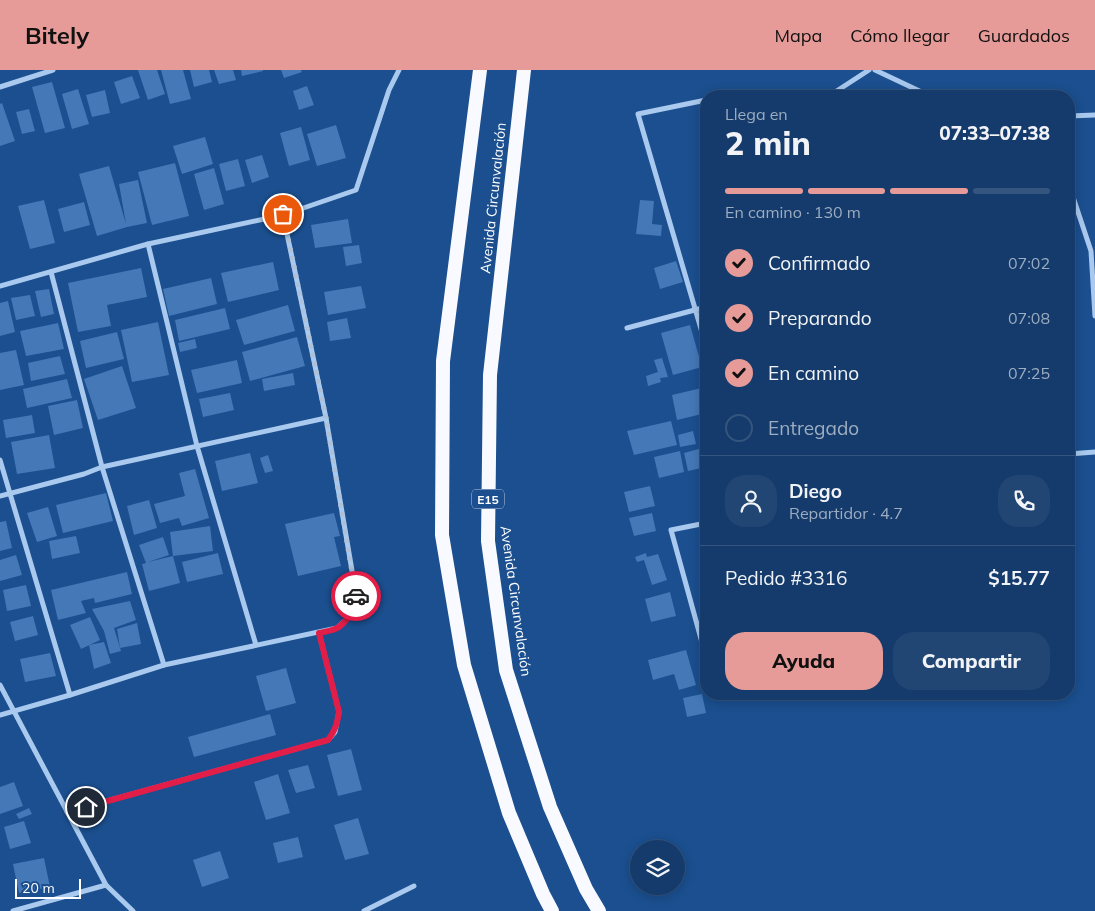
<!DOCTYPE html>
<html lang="es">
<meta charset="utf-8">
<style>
body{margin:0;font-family:Mulish,sans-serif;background:#214673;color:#f1f3f6;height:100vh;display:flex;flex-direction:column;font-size:19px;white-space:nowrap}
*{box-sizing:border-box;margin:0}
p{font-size:16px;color:#9dadc1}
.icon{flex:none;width:28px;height:28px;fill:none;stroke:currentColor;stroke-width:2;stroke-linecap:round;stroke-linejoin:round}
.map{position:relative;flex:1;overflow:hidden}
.drawer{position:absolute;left:700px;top:20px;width:375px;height:610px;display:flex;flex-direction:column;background:#143b6b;border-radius:20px;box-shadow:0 2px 12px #0003,0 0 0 1px #33557e}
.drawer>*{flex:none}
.tools{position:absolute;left:630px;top:770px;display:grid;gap:10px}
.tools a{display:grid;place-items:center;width:55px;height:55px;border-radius:50%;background:#143b6b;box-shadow:0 2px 12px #0003,0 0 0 1px #33557e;font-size:25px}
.scale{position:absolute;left:15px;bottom:12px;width:66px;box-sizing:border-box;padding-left:5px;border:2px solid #fff;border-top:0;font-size:14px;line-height:18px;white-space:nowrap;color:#fff;-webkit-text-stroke:4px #1b4f8f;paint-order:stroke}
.pin{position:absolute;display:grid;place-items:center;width:42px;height:42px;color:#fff;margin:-21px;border:2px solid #fff;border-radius:50%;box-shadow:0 1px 5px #0007}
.courier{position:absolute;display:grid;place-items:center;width:50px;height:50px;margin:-25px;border:4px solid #e11d48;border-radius:50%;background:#fff;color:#222;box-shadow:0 1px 6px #0007}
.overview em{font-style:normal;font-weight:800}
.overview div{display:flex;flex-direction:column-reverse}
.overview{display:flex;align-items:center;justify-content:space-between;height:85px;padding:0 25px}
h1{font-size:32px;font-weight:800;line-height:38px}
.bar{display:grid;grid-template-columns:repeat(4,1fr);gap:8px 5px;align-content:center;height:60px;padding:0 25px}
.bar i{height:6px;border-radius:4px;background:#33557e}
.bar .current{background:#e69b98}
.bar p{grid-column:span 4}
.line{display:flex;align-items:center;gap:12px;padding:0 25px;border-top:1px solid #33557e}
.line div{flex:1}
.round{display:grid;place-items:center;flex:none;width:52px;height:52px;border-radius:20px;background:#214673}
ol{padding:0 25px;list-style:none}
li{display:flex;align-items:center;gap:15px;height:55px}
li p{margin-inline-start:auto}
li .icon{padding:5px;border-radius:50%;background:#e69b98;color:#111;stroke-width:4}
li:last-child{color:#9dadc1}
li i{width:28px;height:28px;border:2px solid #33557e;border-radius:50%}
.button{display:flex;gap:10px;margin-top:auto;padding:10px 25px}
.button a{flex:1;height:58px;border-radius:20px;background:#e69b98;color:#111;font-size:20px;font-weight:800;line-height:58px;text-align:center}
.button a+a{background:#214673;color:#f1f3f6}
header{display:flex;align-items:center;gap:30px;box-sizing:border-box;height:70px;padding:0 25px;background:#e69b98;color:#111}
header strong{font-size:24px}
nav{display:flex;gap:28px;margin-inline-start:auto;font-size:18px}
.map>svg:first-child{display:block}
</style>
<header>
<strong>Bitely</strong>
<nav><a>Mapa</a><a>Cómo llegar</a><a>Guardados</a></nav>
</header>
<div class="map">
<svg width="1095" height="841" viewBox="0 0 1095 841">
<rect width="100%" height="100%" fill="#1b4f8f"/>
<g fill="#4478b7">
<path d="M138,0H157L165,24L148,30Z"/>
<path d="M161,0H183L191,29L170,34Z"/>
<path d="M190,0H209L212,12L194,17Z"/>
<path d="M214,0H233L236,10L219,14Z"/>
<path d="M241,0H263V1L242,6Z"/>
<path d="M281,0H301L302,2L284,8Z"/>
<path d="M132,6L140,28L121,34L114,12Z"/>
<path d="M52,12L65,58L45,63L32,17Z"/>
<path d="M307,16L314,35L299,40L293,21Z"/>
<path d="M78,19L89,54L72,59L62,24Z"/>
<path d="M105,20L110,43L92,47L86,25Z"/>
<path d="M2,33L15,71L0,76V34Z"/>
<path d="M29,39L35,61L22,64L16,42Z"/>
<path d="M336,55L346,88L317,96L307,64Z"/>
<path d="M301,57L310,90L289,96L280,63Z"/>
<path d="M205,67L213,94L182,104L173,76Z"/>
<path d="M262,85L269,107L252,113L245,90Z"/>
<path d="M238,89L245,116L226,121L219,94Z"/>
<path d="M175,93L189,146L152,155L138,102Z"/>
<path d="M109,96L126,154L119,114L138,110L147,153L127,157L97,166L79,104Z"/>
<path d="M214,98L224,134L204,140L194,104Z"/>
<path d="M44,130L55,173L30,179L18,136Z"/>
<path d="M640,130L654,131L652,154L662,155L661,166L636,164Z"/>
<path d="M84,132L90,155L64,162L58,139Z"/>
<path d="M348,149L352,173L315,178L311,155Z"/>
<path d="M359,175L362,193L346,196L343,177Z"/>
<path d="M676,191L683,212L660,219L654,198Z"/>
<path d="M273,192L279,220L228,232L221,203Z"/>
<path d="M141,198L147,227L107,235L111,256L78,262L68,213Z"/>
<path d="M211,208L217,234L169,246L163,219Z"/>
<path d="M361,216L366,238L328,245L324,222Z"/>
<path d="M49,219L54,244L41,247L35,221Z"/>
<path d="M30,225L35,246L16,250L11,228Z"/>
<path d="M8,231L15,262L0,266V233Z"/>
<path d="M288,235L295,261L244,275L236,250Z"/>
<path d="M225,238L230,259L179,271L175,250Z"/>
<path d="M347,248L351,268L330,271L327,252Z"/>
<path d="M158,252L169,305L132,312L121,260Z"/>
<path d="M58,253L64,279L26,286L20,261Z"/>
<path d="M690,255L702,297L673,305L661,263Z"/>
<path d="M117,262L124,289L86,298L80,271Z"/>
<path d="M297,267L305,296L250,311L242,282Z"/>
<path d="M195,269L197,278L180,282L178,273Z"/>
<path d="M16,280L24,315L0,320V283Z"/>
<path d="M60,286L65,304L31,311L28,293Z"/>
<path d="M662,288L668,307L660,308L661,312L648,316L646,306L658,302L654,290Z"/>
<path d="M237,290L242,313L197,323L191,300Z"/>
<path d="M122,296L136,338L98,350L84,309Z"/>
<path d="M293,303L295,315L264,321L262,309Z"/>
<path d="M67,309L72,328L27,338L23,319Z"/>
<path d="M706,317V343L677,350L672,325Z"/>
<path d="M230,323L234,340L203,347L199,329Z"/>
<path d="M77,330L83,358L54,365L48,336Z"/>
<path d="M32,345L35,363L6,368L3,350Z"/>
<path d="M671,351L677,375L634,385L627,361Z"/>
<path d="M693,361L696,374L680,377L678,365Z"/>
<path d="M49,365L55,398L17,404L11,372Z"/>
<path d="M706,377V397L688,401L684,383Z"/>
<path d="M680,381L684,402L659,408L654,387Z"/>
<path d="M250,383L258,413L222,421L215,391Z"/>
<path d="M268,385L273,401L265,403L260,388Z"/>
<path d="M195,399L209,448L182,456L179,448L160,453L154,434L185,426L179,403Z"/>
<path d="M650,416L655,436L629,442L624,422Z"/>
<path d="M106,423L113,451L63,463L56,435Z"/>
<path d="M149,430L157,458L134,465L127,436Z"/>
<path d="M48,437L57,466L37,472L27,443Z"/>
<path d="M334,443L340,466L334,467L341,496L298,506L285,454Z"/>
<path d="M652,443L656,461L634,466L629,448Z"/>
<path d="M6,451L12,478L0,481V452Z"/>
<path d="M210,456L213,481L173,486L170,462Z"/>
<path d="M76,466L80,483L52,489L49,471Z"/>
<path d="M163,467L169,485L148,492L173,486L180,513L149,521L142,494L146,493L139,475Z"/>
<path d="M218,483L223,504L187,512L182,492Z"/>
<path d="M646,483L647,487L658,484L667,510L652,515L644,490L637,492L635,487Z"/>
<path d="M16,485L22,505L0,511V490Z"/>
<path d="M127,502L132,524L95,533L94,528L81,531L86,543L58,550L51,520Z"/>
<path d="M26,515L31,536L7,541L3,520Z"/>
<path d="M670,522L676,546L651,552L645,529Z"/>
<path d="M130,531L136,550L114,558L121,581L110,584L104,561L92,539Z"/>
<path d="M33,546L38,565L15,571L10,552Z"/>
<path d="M90,547L100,570L81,579L70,555Z"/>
<path d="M137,553L141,574L120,578L117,559Z"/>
<path d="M104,572L111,593L94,599L89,575Z"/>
<path d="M686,580L696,615L679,620L674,604L653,610L648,590Z"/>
<path d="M50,583L56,606L25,612L20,589Z"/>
<path d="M286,598L296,633L266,641L256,606Z"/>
<path d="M702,624L706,643L687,647L683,628Z"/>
<path d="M270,644L276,665L194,687L188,667Z"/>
<path d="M351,679L362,720L338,726L327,685Z"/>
<path d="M308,695L315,718L296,723L288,700Z"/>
<path d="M278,704L290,743L266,750L254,712Z"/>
<path d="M14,712L23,736L0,744V717Z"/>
<path d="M29,738L32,744L19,749L16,744Z"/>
<path d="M358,748L369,784L345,790L334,755Z"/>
<path d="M24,751L31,773L10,779L4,757Z"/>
<path d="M298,767L303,787L278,793L273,773Z"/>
<path d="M220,781L229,808L202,817L193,790Z"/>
<path d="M44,788L50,817L19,823L13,794Z"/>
</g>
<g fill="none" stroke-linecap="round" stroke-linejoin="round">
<g stroke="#a9c9ee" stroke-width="5">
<path d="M875,0L930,26"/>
<path d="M0,17L53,0"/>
<path d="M724,26L737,24L738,26"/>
<path d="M829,26L869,0"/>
<path d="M706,30L638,44L706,276"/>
<path d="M1069,46L1095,45"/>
<path d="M1069,115L1091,181L1095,246"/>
<path d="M148,174L197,376L256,575"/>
<path d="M51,202L102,397L164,595"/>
<path d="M0,216L148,174L283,145L356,120L389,20L399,0"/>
<path d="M627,258L706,237"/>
<path d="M1069,384L1095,382"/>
<path d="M0,390L70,625"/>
<path d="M0,426L84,404L102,397L326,348"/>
<path d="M706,453L671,460L706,587"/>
<path d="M0,615L106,815L133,841"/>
<path d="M0,645L70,625L164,595L337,558L350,546L357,530L326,348L283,145"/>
<path d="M67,742L328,670L335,662L339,642L319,563"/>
<path d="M13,841L106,815"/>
<path d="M364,841L414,816"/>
</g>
<g stroke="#f8faff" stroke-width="14">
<path d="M480,0L443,291L442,465L464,595L509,743L543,824L552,841"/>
<path d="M524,0L490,305L488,471L506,600L550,737L586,819L599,841"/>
</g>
</g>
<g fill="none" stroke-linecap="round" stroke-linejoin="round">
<path stroke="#afc1d8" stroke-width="5" stroke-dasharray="0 9" d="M283,144L326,348L356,526"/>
<path stroke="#e11d48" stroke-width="6" d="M86,737L328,670C335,661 337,654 339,642L319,563C324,562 330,561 335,559C345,555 358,536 356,526"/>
</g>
<g text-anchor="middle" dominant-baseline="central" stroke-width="5" stroke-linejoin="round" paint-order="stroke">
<rect fill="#1b4f8f" stroke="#bbcadd" stroke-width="1" x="472" y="419.5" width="32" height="19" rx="4"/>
<g font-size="12" font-weight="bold" fill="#fff">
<text x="488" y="429">E15</text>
</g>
<g font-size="14" fill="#fff" stroke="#1b4f8f">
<text transform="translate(493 128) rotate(-84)">Avenida Circunvalación</text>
<text transform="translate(516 531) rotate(82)">Avenida Circunvalación</text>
</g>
</g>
</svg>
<div class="tools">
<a><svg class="icon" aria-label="layers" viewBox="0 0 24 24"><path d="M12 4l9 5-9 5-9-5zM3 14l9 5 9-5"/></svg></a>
</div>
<div class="scale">20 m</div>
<div class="pin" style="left:283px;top:144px;background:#ea580c"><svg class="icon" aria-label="bag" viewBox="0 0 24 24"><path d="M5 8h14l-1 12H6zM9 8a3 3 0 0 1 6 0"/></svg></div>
<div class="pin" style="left:86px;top:737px;background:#1f2937"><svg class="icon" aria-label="home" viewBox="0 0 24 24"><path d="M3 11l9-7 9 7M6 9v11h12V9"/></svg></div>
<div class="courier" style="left:356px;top:526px"><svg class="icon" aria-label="car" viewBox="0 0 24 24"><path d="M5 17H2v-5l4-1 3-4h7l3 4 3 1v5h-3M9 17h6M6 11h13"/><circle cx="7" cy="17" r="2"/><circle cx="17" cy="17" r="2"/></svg></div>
<section class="drawer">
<div class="overview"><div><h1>2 min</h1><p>Llega en</p></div><em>07:33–07:38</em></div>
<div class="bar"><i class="current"></i><i class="current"></i><i class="current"></i><i></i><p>En camino · 130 m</p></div>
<ol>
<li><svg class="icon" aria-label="check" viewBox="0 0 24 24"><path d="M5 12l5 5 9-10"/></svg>Confirmado<p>07:02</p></li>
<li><svg class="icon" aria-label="check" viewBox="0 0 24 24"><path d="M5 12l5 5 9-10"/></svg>Preparando<p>07:08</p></li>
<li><svg class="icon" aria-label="check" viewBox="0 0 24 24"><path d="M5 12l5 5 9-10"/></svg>En camino<p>07:25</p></li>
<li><i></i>Entregado</li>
</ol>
<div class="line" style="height:90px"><a class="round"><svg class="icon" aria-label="person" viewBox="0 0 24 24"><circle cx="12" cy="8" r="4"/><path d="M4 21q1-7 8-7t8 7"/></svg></a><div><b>Diego</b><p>Repartidor · 4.7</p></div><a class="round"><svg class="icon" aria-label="phone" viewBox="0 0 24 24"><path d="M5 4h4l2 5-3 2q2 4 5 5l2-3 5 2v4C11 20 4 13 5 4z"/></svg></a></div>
<div class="line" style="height:65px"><div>Pedido #3316</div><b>$15.77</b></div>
<div class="button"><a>Ayuda</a><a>Compartir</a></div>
</section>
</div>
